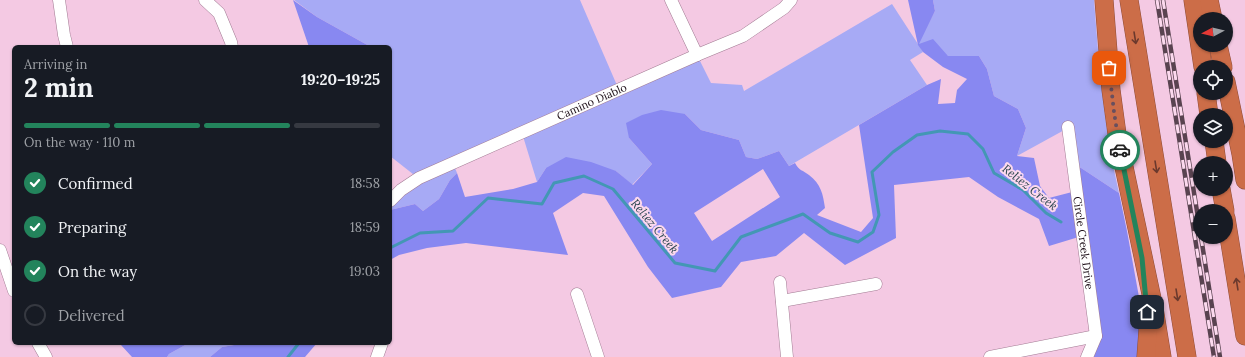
<!DOCTYPE html>
<meta charset="utf-8">
<style>
body{margin:0;font-family:Lora,serif;background:#242831;color:#f1f3f6;height:100vh;display:flex;flex-direction:column;font-size:15px;white-space:nowrap}
*{box-sizing:border-box;margin:0}
p{font-size:13px;color:#9ea1a6}
.icon{flex:none;width:22px;height:22px;fill:none;stroke:currentColor;stroke-width:2;stroke-linecap:round;stroke-linejoin:round}
.map{position:relative;flex:1;overflow:hidden}
.details{position:absolute;left:12px;top:45px;width:380px;height:300px;display:flex;flex-direction:column;background:#171b24;border-radius:6px;box-shadow:0 1px 3px #0004}
.details>*{flex:none}
.needle{width:26px;rotate:263deg}
.fabs{position:absolute;left:1193px;top:12px;display:grid;gap:8px}
.fabs a{display:grid;place-items:center;width:40px;height:40px;border-radius:50%;background:#171b24;box-shadow:0 1px 3px #0004;font-size:20px}
.pin{position:absolute;display:grid;place-items:center;width:34px;height:34px;color:#fff;margin:-17px;border-radius:8px;box-shadow:0 2px 6px #0006}
.courier{position:absolute;display:grid;place-items:center;width:40px;height:40px;margin:-20px;border:3px solid #23845c;border-radius:50%;background:#fff;color:#222;box-shadow:0 1px 5px #0007}
.headline em{font-style:normal;font-weight:800}
.headline div{display:flex;flex-direction:column-reverse}
.headline{display:flex;align-items:center;justify-content:space-between;height:68px;padding:0 12px}
h1{font-size:26px;font-weight:800;line-height:30px}
.bar{display:grid;grid-template-columns:repeat(4,1fr);gap:6px 4px;align-content:center;height:48px;padding:0 12px}
.bar i{height:5px;border-radius:3px;background:#363941}
.bar .current{background:#23845c}
.bar p{grid-column:span 4}
ol{padding:0 12px;list-style:none}
li{display:flex;align-items:center;gap:12px;height:44px}
li p{margin-inline-start:auto}
li .icon{padding:4px;border-radius:50%;background:#23845c;color:#fff;stroke-width:4}
li:last-child{color:#9ea1a6}
li i{width:22px;height:22px;border:2px solid #363941;border-radius:50%}
.map>svg:first-child{display:block}
</style>
<div class="map">
<svg width="1245" height="357" viewBox="0 0 1245 357">
<rect width="100%" height="100%" fill="#f4c9e3"/>
<g fill="#a7aaf5">
<path d="M294,0H580L619,90L697,55L711,83L742,85L744,91L892,4L918,44L935,11L933,0H1094C1099,65 1104,129 1119,193L1072,162L1068,128L1017,156L1026,128L1018,109L994,96L987,69L979,56H948L919,45L923,52L910,60L927,85L789,166L779,151L757,159L746,157L739,140L701,130L685,114L629,138L652,164L632,185L616,171L546,168L537,182L522,133L453,163L457,173L450,180L439,199L423,211L415,204L390,210V201L418,178L390,156V47H371L317,17Z"/>
<path d="M189,343H246L222,347L210,357H167L169,354Z"/>
</g>
<g fill="#8888f1" fill-rule="evenodd">
<path d="M293,0L317,17L371,47H309Z"/>
<path d="M908,0H933L935,11L919,44L933,39L948,56H979L987,69L994,96L1018,109L1026,128L1017,156L1034,158L1040,186L1049,198L1076,191L1072,162L1119,193L1127,231L1139,297L1141,316L1140,357H1087L1096,335L1082,236L1049,246L1039,219L998,197L969,177L894,185L896,238L845,265L804,233L776,256L741,262L721,287L672,298L648,267L604,196L583,193L553,213L568,255L466,243L427,248L399,255L390,260V210L415,204L423,211L439,199L450,180L457,173L465,197L513,189L537,182L546,168L566,157L591,162L616,171L633,185L652,164L629,138L626,123L642,115L661,110L685,114L701,130L739,140L746,157L757,159L779,151L789,166L795,163C799,171 803,170 809,175C821,184 823,194 825,208L817,215L861,232L873,218L859,125L927,85L941,79L938,104L955,103L957,90L967,79L943,67L923,52L918,45ZM763,169L780,197L712,241L694,213Z"/>
<path d="M126,343H189L169,354L167,357H132L121,345Z"/>
<path d="M246,343H317L305,357H210L222,347Z"/>
</g>
<g fill="none" stroke-linecap="round" stroke-linejoin="round">
<g stroke="#4397b4" stroke-width="3">
<path d="M390,248L420,233L453,231L488,198L542,204L554,183L584,176L613,189L675,263L715,271L741,237L803,214L830,233L858,242L873,232L879,215L872,172L893,152L917,135L940,131L968,134L983,149L994,173L1023,190L1046,213L1061,222"/>
<path d="M288,357L299,343"/>
</g>
<defs>
<g id="minor">
<path d="M59,0L64,35L67,47"/>
<path d="M205,0L219,13L231,42L232,47"/>
<path d="M671,0L697,55"/>
<path id="s1" d="M1068,127L1096,336L1087,357"/>
<path id="s2" d="M390,201L401,190L419,178L697,55L743,36L784,8L791,0"/>
<path d="M0,250L14,291"/>
<path d="M780,282L787,357"/>
<path d="M577,294L598,357"/>
<path d="M782,301L876,284"/>
<path d="M38,343L46,357"/>
<path d="M377,357L382,343"/>
<path d="M990,357L1096,336"/>
</g>
<g id="highway">
<path d="M1104,0L1111,90L1117,134L1154,308L1162,357"/>
<path d="M1129,0L1187,357"/>
<path d="M1193,0L1203,67"/>
<path d="M1209,0L1213,19"/>
<path d="M1218,45L1223,67"/>
<path d="M1226,82L1241,154L1245,180"/>
<path d="M1206,93L1209,115"/>
<path d="M1214,141L1217,163"/>
<path d="M1221,189L1225,211"/>
<path d="M1226,218L1245,336"/>
<path d="M1146,357L1148,330V321"/>
</g>
</defs>
<use href="#minor" stroke="#a27b93" stroke-width="13"/>
<use href="#highway" stroke="#8e4c37" stroke-width="19"/>
<use href="#minor" stroke="#fff" stroke-width="12"/>
<use href="#highway" stroke="#cc6d48" stroke-width="18"/>
<defs>
<g id="rail">
<path d="M1157,0L1214,357"/>
<path d="M1163,0L1200,230"/>
<path d="M1201,237L1220,357"/>
</g>
</defs>
<use href="#rail" stroke="#594350" stroke-width="4.5"/>
<use href="#rail" stroke="#fcd9ee" stroke-width="3" stroke-dasharray="9" stroke-linecap="butt"/>
</g>
<defs><path id="oneway-shaft" d="M-6 0H5M1.5-3L5.5 0L1.5 3" fill="none" stroke-width="1.6" stroke-linecap="round" stroke-linejoin="round"/></defs>
<g stroke="#6b392d">
<use href="#oneway-shaft" transform="translate(1135 38) rotate(81)"/>
<use href="#oneway-shaft" transform="translate(1156 167) rotate(81)"/>
<use href="#oneway-shaft" transform="translate(1237 284) rotate(-99)"/>
<use href="#oneway-shaft" transform="translate(1177 295) rotate(81)"/>
</g>
<g fill="none" stroke-linecap="round" stroke-linejoin="round">
<path stroke="#684f5e" stroke-width="4" stroke-dasharray="0 7.2" d="M1109,68L1114,112L1120,150"/>
<path stroke="#23845c" stroke-width="5" d="M1120,150L1142,258L1147,312"/>
</g>
<g text-anchor="middle" dominant-baseline="central" stroke-width="4" stroke-linejoin="round" paint-order="stroke">
<g font-size="11" fill="#1c0e17" stroke="#fcd9ee">
<text stroke="none"><textPath href="#s2" startOffset="226">Camino Diablo</textPath></text>
<text stroke="none"><textPath href="#s1" startOffset="117">Circle Creek Drive</textPath></text>
</g>
<g font-size="12" font-style="italic" fill="#2c4750" stroke="#fcd9ee">
<text transform="translate(1030 187) rotate(38)">Reliez Creek</text>
<text transform="translate(655 226) rotate(50)">Reliez Creek</text>
</g>
</g>
</svg>
<div class="fabs">
<a><svg class="needle" viewBox="-14 -14 28 28"><path d="M0-13l5 13h-10z" fill="#e53935"/><path d="M0 13l5-13h-10z" fill="#9ea1a6"/></svg></a>
<a><svg class="icon" aria-label="locate" viewBox="0 0 24 24"><circle cx="12" cy="12" r="6"/><path d="M12 2v4M12 18v4M2 12h4M18 12h4"/></svg></a>
<a><svg class="icon" aria-label="layers" viewBox="0 0 24 24"><path d="M12 4l9 5-9 5-9-5zM3 14l9 5 9-5"/></svg></a>
<a>+</a>
<a>−</a>
</div>
<div class="pin" style="left:1109px;top:68px;background:#ea580c"><svg class="icon" aria-label="bag" viewBox="0 0 24 24"><path d="M5 8h14l-1 12H6zM9 8a3 3 0 0 1 6 0"/></svg></div>
<div class="pin" style="left:1147px;top:312px;background:#1f2937"><svg class="icon" aria-label="home" viewBox="0 0 24 24"><path d="M3 11l9-7 9 7M6 9v11h12V9"/></svg></div>
<div class="courier" style="left:1120px;top:150px"><svg class="icon" aria-label="car" viewBox="0 0 24 24"><path d="M5 17H2v-5l4-1 3-4h7l3 4 3 1v5h-3M9 17h6M6 11h13"/><circle cx="7" cy="17" r="2"/><circle cx="17" cy="17" r="2"/></svg></div>
<section class="details">
<div class="headline"><div><h1>2 min</h1><p>Arriving in</p></div><em>19:20–19:25</em></div>
<div class="bar"><i class="current"></i><i class="current"></i><i class="current"></i><i></i><p>On the way · 110 m</p></div>
<ol>
<li><svg class="icon" aria-label="check" viewBox="0 0 24 24"><path d="M5 12l5 5 9-10"/></svg>Confirmed<p>18:58</p></li>
<li><svg class="icon" aria-label="check" viewBox="0 0 24 24"><path d="M5 12l5 5 9-10"/></svg>Preparing<p>18:59</p></li>
<li><svg class="icon" aria-label="check" viewBox="0 0 24 24"><path d="M5 12l5 5 9-10"/></svg>On the way<p>19:03</p></li>
<li><i></i>Delivered</li>
</ol>
</section>
</div>
